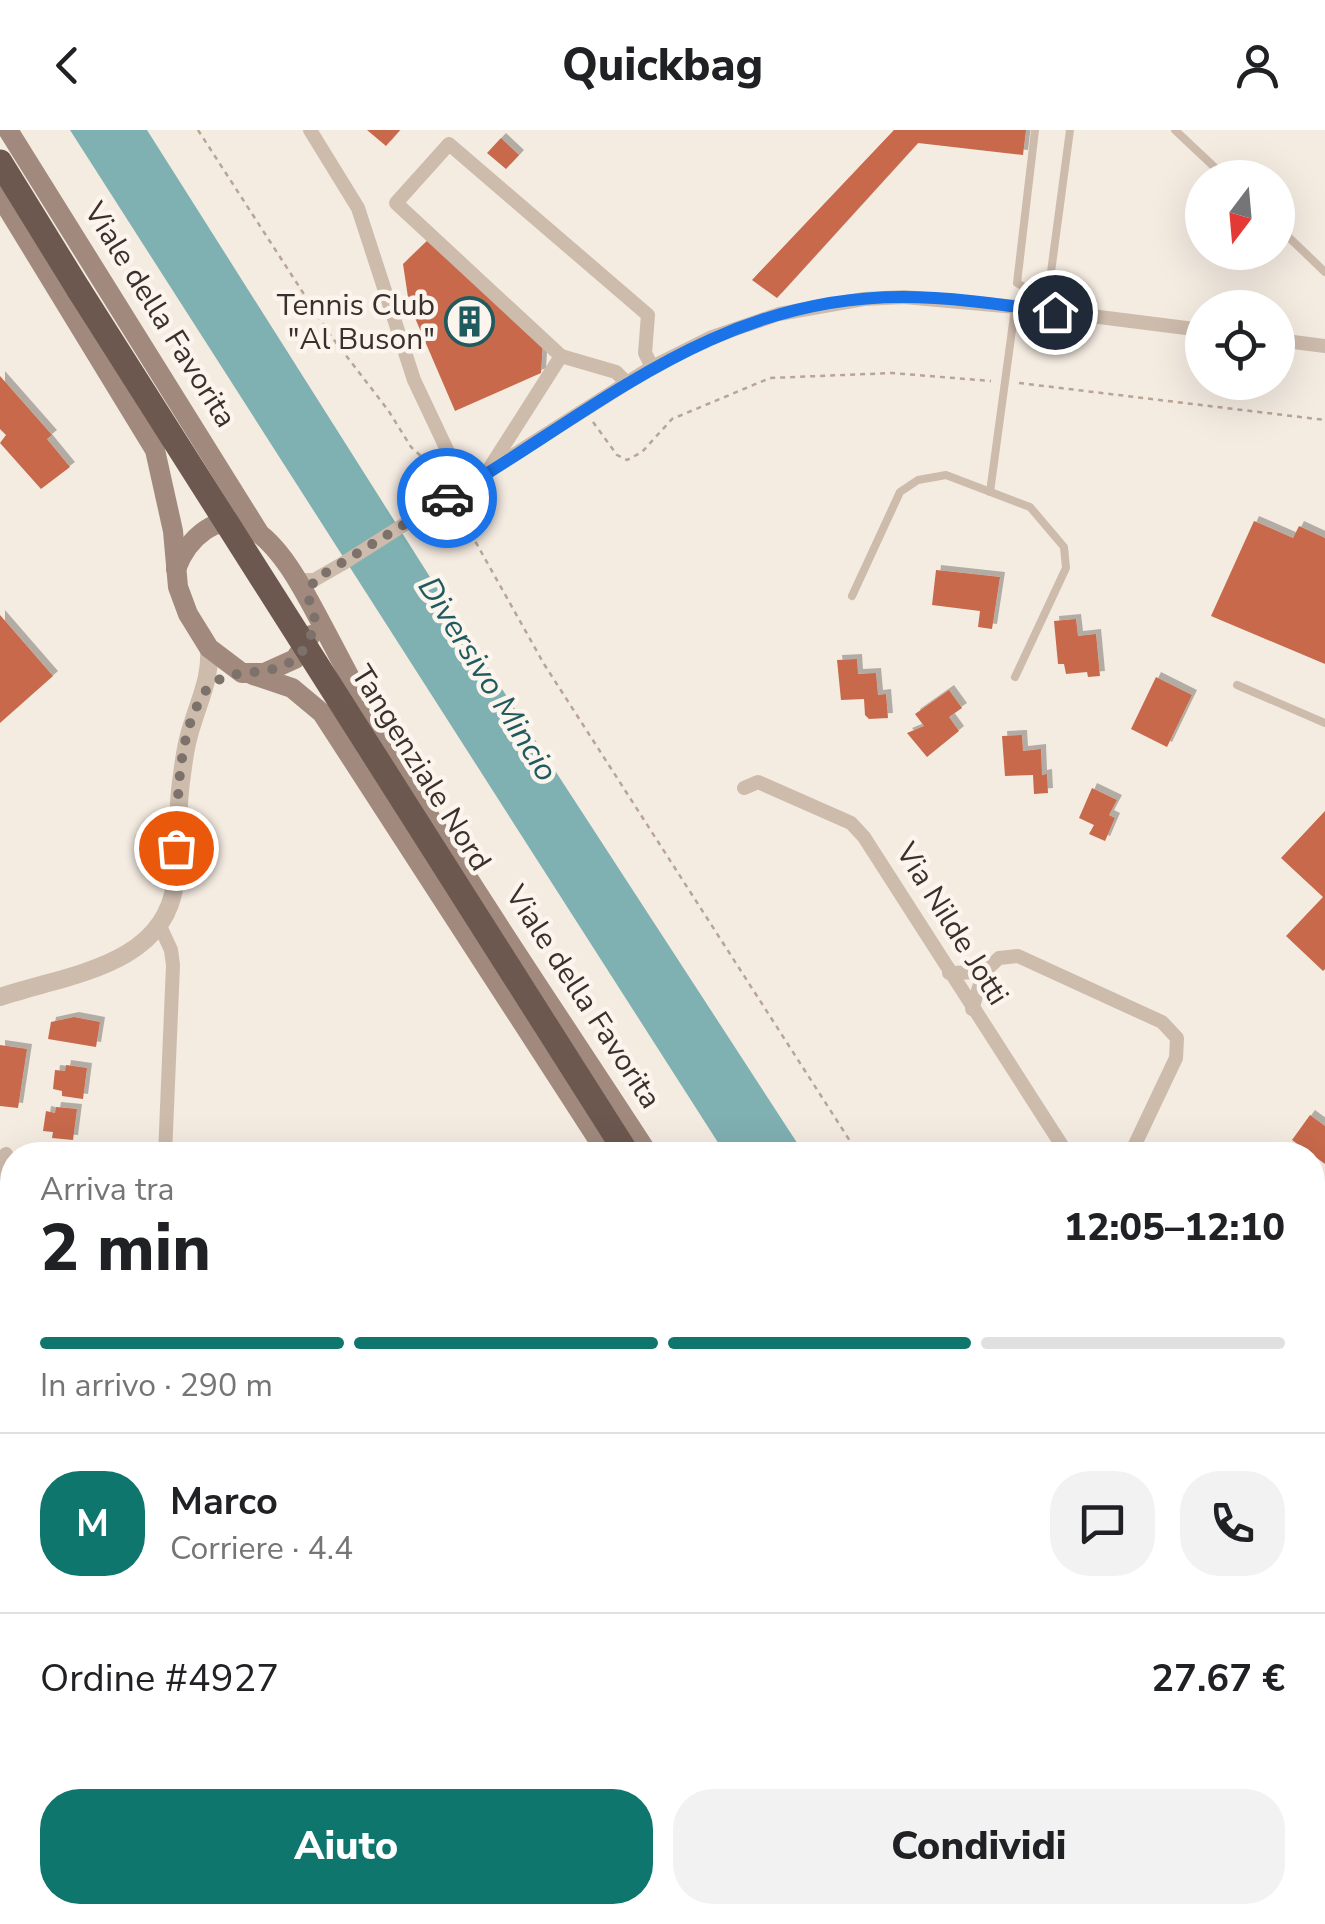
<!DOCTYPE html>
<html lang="it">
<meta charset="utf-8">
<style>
body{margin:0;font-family:"Nunito Sans",sans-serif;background:#f2f2f2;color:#202124;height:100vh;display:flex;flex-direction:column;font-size:38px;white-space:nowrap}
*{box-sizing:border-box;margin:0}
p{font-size:32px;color:#757577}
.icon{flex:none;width:55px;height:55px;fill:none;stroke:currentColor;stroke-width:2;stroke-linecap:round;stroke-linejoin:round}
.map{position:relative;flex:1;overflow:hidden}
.details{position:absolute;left:0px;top:1012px;width:1325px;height:782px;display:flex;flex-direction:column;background:#fff;border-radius:40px 40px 0 0;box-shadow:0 10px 40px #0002}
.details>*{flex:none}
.needle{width:65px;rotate:196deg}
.fabs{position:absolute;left:1185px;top:30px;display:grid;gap:20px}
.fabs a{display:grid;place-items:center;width:110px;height:110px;border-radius:50%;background:#fff;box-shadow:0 10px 40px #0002;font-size:50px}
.pin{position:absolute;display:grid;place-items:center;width:85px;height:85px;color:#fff;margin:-42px;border:5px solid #fff;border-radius:50%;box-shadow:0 2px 10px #0007}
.courier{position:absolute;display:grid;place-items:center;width:100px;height:100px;margin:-50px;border:8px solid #1a73e8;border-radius:50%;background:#fff;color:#222;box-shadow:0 2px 12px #0007}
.head em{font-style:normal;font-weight:800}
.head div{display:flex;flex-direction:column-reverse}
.head{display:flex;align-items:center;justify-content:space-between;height:170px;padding:0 40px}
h1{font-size:65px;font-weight:800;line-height:75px}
.bar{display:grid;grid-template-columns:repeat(4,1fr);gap:15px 10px;align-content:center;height:120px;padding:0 40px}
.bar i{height:12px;border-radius:8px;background:#e0e0e0}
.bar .current{background:#0f766e}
.bar p{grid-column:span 4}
.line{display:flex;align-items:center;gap:25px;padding:0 40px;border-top:2px solid #e0e0e0}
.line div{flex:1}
.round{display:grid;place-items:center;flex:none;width:105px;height:105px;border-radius:40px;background:#f2f2f2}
.cta{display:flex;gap:20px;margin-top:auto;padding:20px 40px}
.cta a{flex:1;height:115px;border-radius:40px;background:#0f766e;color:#fff;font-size:40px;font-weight:800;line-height:115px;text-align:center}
.cta a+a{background:#f2f2f2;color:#202124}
header{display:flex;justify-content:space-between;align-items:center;height:130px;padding:0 40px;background:#fff;font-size:45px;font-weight:800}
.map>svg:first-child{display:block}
</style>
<header><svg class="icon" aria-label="back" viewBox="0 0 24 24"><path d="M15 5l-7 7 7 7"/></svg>Quickbag<svg class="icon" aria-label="person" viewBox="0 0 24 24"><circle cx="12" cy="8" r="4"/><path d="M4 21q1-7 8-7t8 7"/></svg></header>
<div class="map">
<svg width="1325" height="1794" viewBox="0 0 1325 1794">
<defs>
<filter id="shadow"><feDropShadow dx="5" dy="-5" stdDeviation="0" flood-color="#0004"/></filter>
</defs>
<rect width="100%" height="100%" fill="#f4ebe1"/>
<path fill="#b8c4a0" d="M12,1731V1782L51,1783V1794H0V1748Z"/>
<g fill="#7fb0b2">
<path d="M70,0H147L461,496L805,1025H726Z"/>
<path d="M1313,1763L1325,1778V1794H1245L1235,1783L1312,1782Z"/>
</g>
<g fill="#c8694b" filter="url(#shadow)">
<path d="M367,0H400L386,16Z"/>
<path d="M894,0H1026L1023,25L918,13L777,168L752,150Z"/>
<path d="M501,8L519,25L506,39L487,23Z"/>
<path d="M430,108L543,210L541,243L455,281L409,174L403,134Z"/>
<path d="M0,246L52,305L47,309L70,337L41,359L0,313L6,305L0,299Z"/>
<path d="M1254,391L1293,408L1299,396L1325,408V534L1211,486Z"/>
<path d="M936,440L1000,447L992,499L978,497L980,481L932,475Z"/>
<path d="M0,485L53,546L0,593Z"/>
<path d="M1076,489L1078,506L1096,504L1100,546L1088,547L1087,542L1066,544L1064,534H1058L1054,491Z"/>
<path d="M857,529L858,544L876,543L878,565L886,564L888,588L869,589L865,585L864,569L841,570L837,530Z"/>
<path d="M1156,547L1192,565L1167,617L1131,599Z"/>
<path d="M949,560L962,578L949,587L959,601L927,627L907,603L924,596L915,584Z"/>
<path d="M1022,605L1023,621L1041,619L1042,645L1047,644L1048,663L1034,664L1033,645L1005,646L1002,606Z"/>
<path d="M1092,658L1117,670L1109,685L1115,688L1105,711L1089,704L1094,695L1079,688Z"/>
<path d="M1325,681V839L1323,841L1286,806L1323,767L1281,728Z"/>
<path d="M74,887L100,892L96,917L48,909L51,892Z"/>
<path d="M0,915L27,919L18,978L0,976Z"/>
<path d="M66,935L87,938L83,969L62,966V961L53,959L55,940L65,941Z"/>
<path d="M56,977L77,979L73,1010L52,1008L53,1002L43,1001L46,981L55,983Z"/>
<path d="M1310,985L1325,996V1034L1292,1010Z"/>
<path d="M0,1153L12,1155V1201L0,1199Z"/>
</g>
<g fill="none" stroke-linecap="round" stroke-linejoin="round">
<g stroke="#b9a596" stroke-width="2.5" stroke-dasharray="5 5" stroke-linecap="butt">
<path d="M198,0L331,206L388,280L411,317L422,327H433"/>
<path d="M1019,253L1325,290"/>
<path d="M593,292L617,325L627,330L642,322L672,289L770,248L892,243L991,251"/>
<path d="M456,377L544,534L859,1025"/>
<path d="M1312,1695L1325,1710"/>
</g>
<g stroke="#cdbbac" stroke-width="8">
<path d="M1175,0L1226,48"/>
<path d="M1278,97L1325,142"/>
<path d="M1029,160L1049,157L1070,0"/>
<path d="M1028,178L1029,160L1017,153L1035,0"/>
<path d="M990,362L1015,178"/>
<path d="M852,466L900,362L918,350L946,345L1030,377L1064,417L1066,438L1015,547"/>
<path d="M1237,555L1325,593"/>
</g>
<g stroke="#cdbbac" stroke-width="14">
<path d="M310,0L358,78L414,250L448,322L468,356"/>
<path d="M1278,210L1325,216"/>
<path d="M627,253L616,242L561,226L396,73L449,14L648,185L645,223L652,237"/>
<path d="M489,339L561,226"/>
<path d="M297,450H314L342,434L652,237L712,207L779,184L864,169L904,167L1028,178L1202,200"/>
<path d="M744,658L758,652L851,693L864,707L1068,1025"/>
<path d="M159,794L171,820L173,835L165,1025"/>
<path d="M949,843L984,842L999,828L1018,826L1162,892L1177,908L1176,928L1130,1025"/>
<path d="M972,879L984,842"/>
<path d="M0,1076L6,1024"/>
<path d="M0,1142L12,1144"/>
<path d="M0,1229L12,1231"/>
<path d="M1312,1247L1325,1232"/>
<path d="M1312,1412L1325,1425"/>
<path d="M606,1782L634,1794"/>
</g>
<path stroke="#cdbbac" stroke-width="18" d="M0,867C64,845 165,837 175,753C179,717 176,681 182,645C184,627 187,609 193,592C201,566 211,546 209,518"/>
<g stroke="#a18a7d" stroke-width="20">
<path d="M8,0L258,401"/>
<path d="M0,66L155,320L173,401L178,457L188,484L209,518L242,543H264L295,529L311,505"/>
<path d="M176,439C187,410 218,378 251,398C284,417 308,469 326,502C352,551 377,601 406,648C483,776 568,900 649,1025"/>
<path d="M253,545L292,558L322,583L608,1025"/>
<path d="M1115,1782L1125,1794"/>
<path d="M1172,1782L1182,1794"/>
</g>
<g stroke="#6c584f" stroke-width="25">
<path d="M0,32L79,160"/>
<path d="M1135,1782L1147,1794"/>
</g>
<path stroke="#6c584f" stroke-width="25" d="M79,160L628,1025"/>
</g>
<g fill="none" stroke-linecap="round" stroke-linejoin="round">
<path stroke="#7c716b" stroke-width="10" stroke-dasharray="0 18" d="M176,718C178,670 177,607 203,565C227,524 288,564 311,505C317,491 315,482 308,468L314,450L447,368"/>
<path stroke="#1a73e8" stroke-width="12" d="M447,368C597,280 716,167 902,167C953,167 1005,175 1055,182"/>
</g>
<defs>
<symbol id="building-ring" viewBox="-11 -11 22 22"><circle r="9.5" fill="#fbf5ee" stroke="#1f5a5e" stroke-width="1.5"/><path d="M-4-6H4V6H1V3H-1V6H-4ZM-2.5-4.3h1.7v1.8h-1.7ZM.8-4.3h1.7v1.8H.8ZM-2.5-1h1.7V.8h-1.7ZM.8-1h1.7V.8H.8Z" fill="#1f5a5e"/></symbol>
</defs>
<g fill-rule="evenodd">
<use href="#building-ring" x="442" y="164" width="55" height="55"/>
</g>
<g text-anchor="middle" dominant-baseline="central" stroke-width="9" stroke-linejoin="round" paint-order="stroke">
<g font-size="30" fill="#3b302b" stroke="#fbf5ee" text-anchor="end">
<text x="435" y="175">Tennis Club<tspan x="435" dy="34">"Al Buson"</tspan></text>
</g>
<g font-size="30" fill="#3b302b" stroke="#fbf5ee">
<text transform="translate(160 185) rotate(58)">Viale della Favorita</text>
<text transform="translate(421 638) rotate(58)">Tangenziale Nord</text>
<text transform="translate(952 794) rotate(58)">Via Nilde Jotti</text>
<text transform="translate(583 867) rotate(57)">Viale della Favorita</text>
</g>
<g font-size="32" font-style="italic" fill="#1f5a5e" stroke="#fbf5ee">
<text transform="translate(488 549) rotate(58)">Diversivo Mincio</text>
</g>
</g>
</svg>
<div class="fabs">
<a><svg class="needle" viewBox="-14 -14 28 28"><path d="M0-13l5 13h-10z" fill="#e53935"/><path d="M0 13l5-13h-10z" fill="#757577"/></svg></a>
<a><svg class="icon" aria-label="locate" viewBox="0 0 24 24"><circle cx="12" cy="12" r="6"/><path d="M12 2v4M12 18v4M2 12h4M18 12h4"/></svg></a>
</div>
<div class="pin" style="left:176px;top:718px;background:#ea580c"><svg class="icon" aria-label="bag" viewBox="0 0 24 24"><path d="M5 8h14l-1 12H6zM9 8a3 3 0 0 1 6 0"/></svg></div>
<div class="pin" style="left:1055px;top:182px;background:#1f2937"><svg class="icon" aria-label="home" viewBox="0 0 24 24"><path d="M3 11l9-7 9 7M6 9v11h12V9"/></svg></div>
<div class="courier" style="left:447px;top:368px"><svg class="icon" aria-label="car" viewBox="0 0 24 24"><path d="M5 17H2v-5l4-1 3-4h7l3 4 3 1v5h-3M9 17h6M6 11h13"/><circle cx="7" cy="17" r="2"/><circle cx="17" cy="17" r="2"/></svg></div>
<section class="details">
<div class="head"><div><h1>2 min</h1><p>Arriva tra</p></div><em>12:05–12:10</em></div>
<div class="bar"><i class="current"></i><i class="current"></i><i class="current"></i><i></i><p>In arrivo · 290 m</p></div>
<div class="line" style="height:180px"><b class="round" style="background:#0f766e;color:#fff">M</b><div><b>Marco</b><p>Corriere · 4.4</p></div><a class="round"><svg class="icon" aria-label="chat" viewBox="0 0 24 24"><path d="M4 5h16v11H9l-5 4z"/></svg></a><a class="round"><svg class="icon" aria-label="phone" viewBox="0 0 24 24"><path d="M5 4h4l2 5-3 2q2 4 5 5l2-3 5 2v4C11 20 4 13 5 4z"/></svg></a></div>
<div class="line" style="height:130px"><div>Ordine #4927</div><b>27.67 €</b></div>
<div class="cta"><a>Aiuto</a><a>Condividi</a></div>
</section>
</div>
